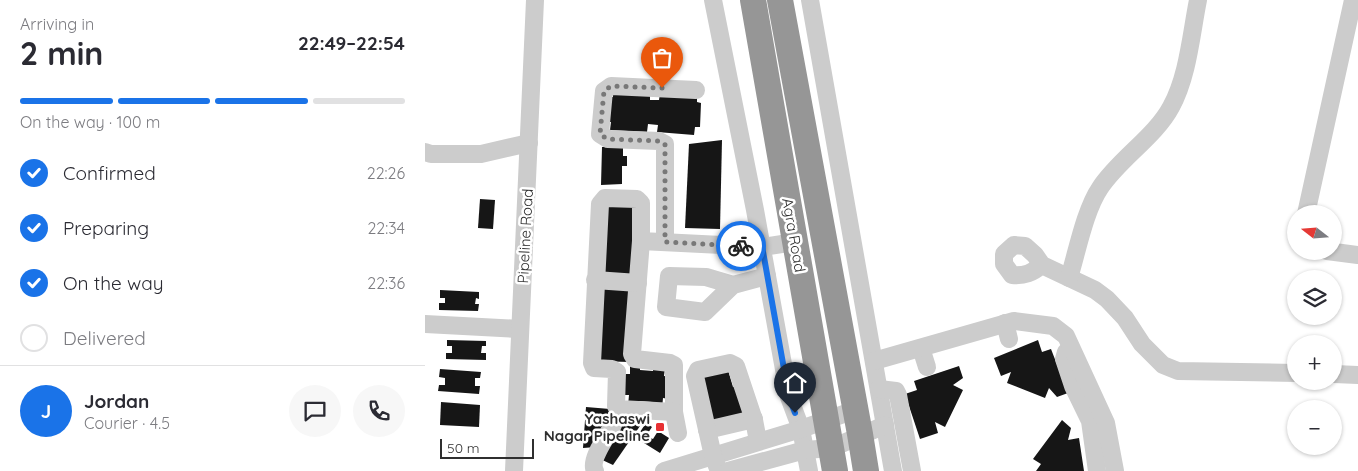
<!DOCTYPE html>
<meta charset="utf-8">
<style>
body{margin:0;font-family:Quicksand,sans-serif;background:#f7f7f7;color:#2b2b33;height:100vh;display:flex;flex-direction:column;font-size:19px;white-space:nowrap}
*{box-sizing:border-box;margin:0}
p{font-size:16px;color:#7c7c81}
.icon{flex:none;width:28px;height:28px;fill:none;stroke:currentColor;stroke-width:2;stroke-linecap:round;stroke-linejoin:round}
.map{position:relative;flex:1;overflow:hidden}
.details{display:flex;flex-direction:column;background:#fff;width:425px}
.details>*{flex:none}
.needle{width:32px;rotate:287deg}
.buttons{position:absolute;left:862px;top:205px;display:grid;gap:10px}
.buttons a{display:grid;place-items:center;width:55px;height:55px;border-radius:50%;background:#fff;box-shadow:0 1px 4px #0004;font-size:25px}
.scale{position:absolute;left:15px;bottom:12px;width:94px;box-sizing:border-box;padding-left:5px;border:2px solid #2f2f2f;border-top:0;font-size:14px;line-height:18px;white-space:nowrap;color:#2f2f2f;-webkit-text-stroke:4px #fff;paint-order:stroke}
.pin{position:absolute;display:grid;place-items:center;width:42px;height:42px;color:#fff;margin:-51px -21px;border-radius:50% 50% 50% 0;rotate:-45deg;box-shadow:0 0 5px #0007}
.pin .icon{rotate:45deg}
.courier{position:absolute;display:grid;place-items:center;width:50px;height:50px;margin:-25px;border:4px solid #1a73e8;border-radius:50%;background:#fff;color:#222;box-shadow:0 1px 6px #0007}
.summary em{font-style:normal;font-weight:700}
.summary div{display:flex;flex-direction:column-reverse}
.summary{display:flex;align-items:center;justify-content:space-between;height:85px;padding:0 20px}
h1{font-size:32px;font-weight:700;line-height:38px}
.bar{display:grid;grid-template-columns:repeat(4,1fr);gap:8px 5px;align-content:center;height:60px;padding:0 20px}
.bar i{height:6px;border-radius:4px;background:#e1e1e2}
.bar .current{background:#1a73e8}
.bar p{grid-column:span 4}
.line{display:flex;align-items:center;gap:12px;padding:0 20px;border-top:1px solid #e1e1e2}
.line div{flex:1}
.round{display:grid;place-items:center;flex:none;width:52px;height:52px;border-radius:26px;background:#f7f7f7}
ol{padding:0 20px;list-style:none}
li{display:flex;align-items:center;gap:15px;height:55px}
li p{margin-inline-start:auto}
li .icon{padding:5px;border-radius:50%;background:#1a73e8;color:#fff;stroke-width:4}
li:last-child{color:#7c7c81}
li i{width:28px;height:28px;border:2px solid #e1e1e2;border-radius:50%}
main{display:flex;flex:1;min-height:0}
.map>svg:first-child{display:block}
</style>
<main>
<section class="details">
<div class="summary"><div><h1>2 min</h1><p>Arriving in</p></div><em>22:49–22:54</em></div>
<div class="bar"><i class="current"></i><i class="current"></i><i class="current"></i><i></i><p>On the way · 100 m</p></div>
<ol>
<li><svg class="icon" aria-label="check" viewBox="0 0 24 24"><path d="M5 12l5 5 9-10"/></svg>Confirmed<p>22:26</p></li>
<li><svg class="icon" aria-label="check" viewBox="0 0 24 24"><path d="M5 12l5 5 9-10"/></svg>Preparing<p>22:34</p></li>
<li><svg class="icon" aria-label="check" viewBox="0 0 24 24"><path d="M5 12l5 5 9-10"/></svg>On the way<p>22:36</p></li>
<li><i></i>Delivered</li>
</ol>
<div class="line" style="height:90px"><b class="round" style="background:#1a73e8;color:#fff">J</b><div><b>Jordan</b><p>Courier · 4.5</p></div><a class="round"><svg class="icon" aria-label="chat" viewBox="0 0 24 24"><path d="M4 5h16v11H9l-5 4z"/></svg></a><a class="round"><svg class="icon" aria-label="phone" viewBox="0 0 24 24"><path d="M5 4h4l2 5-3 2q2 4 5 5l2-3 5 2v4C11 20 4 13 5 4z"/></svg></a></div>
</section>
<div class="map">
<svg width="933" height="471" viewBox="0 0 933 471">
<rect width="100%" height="100%" fill="#fff"/>
<g fill="#161616">
<path d="M188,90L225,93V100H234L235,93L272,95V102L276,103L275,127H270L269,135L232,132L233,125L223,124L222,132L185,130L186,122H181L183,97H188Z"/>
<path d="M297,140L295,229L260,228L264,144Z"/>
<path d="M177,147H198V156H202V166H197V184L176,185Z"/>
<path d="M55,199L70,200L68,229L53,228Z"/>
<path d="M180,204L212,206L208,278L178,275Z"/>
<path d="M176,284L207,286L204,362L172,361Z"/>
<path d="M15,290L54,292V299L51,298L50,304H54L53,311L14,310V303H20V298H15Z"/>
<path d="M22,340L61,341V346H57L56,353H61V360L21,359V353H27V346H22Z"/>
<path d="M613,340L617,352L626,349L643,393L632,397L624,388L620,398L582,383L586,372L576,376L569,358Z"/>
<path d="M205,365H215V370L228,371V366L240,367L239,376L246,377L244,399L238,398L237,409L227,408L228,402L214,401L213,407L203,406L204,395H197L199,374H205Z"/>
<path d="M534,366L538,378L528,385L538,390L520,427L510,422L513,433L495,439L480,394L492,390L489,381Z"/>
<path d="M15,369L56,372L55,378H50V386H55L54,394L13,391L14,385H20V378L14,377Z"/>
<path d="M303,370L308,387L313,385L322,418L285,427L278,376Z"/>
<path d="M16,402L55,405L54,427L15,425Z"/>
<path d="M161,407L185,409L171,447L158,448Z"/>
<path d="M195,417L215,426L188,465L173,458Z"/>
<path d="M637,420L646,428L643,440L654,438L659,471H611L616,464L608,459Z"/>
<path d="M221,423L227,427L221,436L228,439L233,431L244,438L235,453L211,438Z"/>
</g>
<g fill="none" stroke-linecap="round" stroke-linejoin="round">
<g stroke="#ccc" stroke-width="18">
<path d="M288,0L330,210L364,397L376,429L384,471"/>
<path d="M385,0L468,471"/>
<path d="M0,152L6,154H56L104,143"/>
<path d="M881,214L928,0"/>
<path d="M216,241L207,354L210,359L245,363L249,365V412L253,433"/>
<path d="M240,242V144L234,141L183,139L175,134L179,91L186,86L271,90"/>
<path d="M902,251L933,255"/>
<path d="M617,265C607,273 600,276 587,275L579,264V254L589,245L600,246L610,255L617,265L670,290L682,299L700,318L717,344L738,365L753,371L871,373"/>
<path d="M644,278C652,252 660,210 675,188C694,159 730,137 746,107C763,76 766,35 773,0"/>
<path d="M170,280L213,283"/>
<path d="M308,285L281,277L244,276L241,307L280,312L308,285L342,276"/>
<path d="M580,323L584,339"/>
<path d="M0,324L95,329"/>
<path d="M496,348L502,367"/>
<path d="M646,348L641,352L639,359L648,386L665,421L672,471"/>
<path d="M449,361L589,321L628,326L641,336L681,423L690,471"/>
<path d="M909,374L933,375"/>
<path d="M454,389L471,391L473,395L487,471"/>
<path d="M249,412L195,409L191,406L192,372L187,369L169,368L167,363L175,204L180,198L212,199L216,203V241L337,247L370,242"/>
<path d="M282,430L329,419"/>
<path d="M89,471L110,0"/>
<path d="M170,471C164,460 182,436 188,425"/>
<path d="M239,471L376,429L430,410"/>
<path d="M294,471L288,456L270,376L273,370L305,363L311,366L329,420L333,441"/>
<path d="M303,471L380,450L407,448L460,425"/>
</g>
<g stroke="#969696" stroke-width="26">
<path d="M328,0L410,471"/>
<path d="M355,0L435,434L441,471"/>
</g>
</g>
<g fill="none" stroke-linecap="round" stroke-linejoin="round">
<path stroke="#787878" stroke-width="5" stroke-dasharray="0 9" d="M237,88L186,86L179,91L175,134L182,139L234,141L240,144V242L316,246"/>
<path stroke="#1a73e8" stroke-width="6" d="M316,246H337L364,397L370,413"/>
</g>
<rect fill="#e73033" stroke="#fff" stroke-width="2" x="230" y="422" width="10" height="10" rx="2.5"/>
<g text-anchor="middle" dominant-baseline="central" stroke-width="5" stroke-linejoin="round" paint-order="stroke">
<g font-size="15" fill="#2f2f2f" stroke="#fff">
<text transform="translate(369 235) rotate(80)">Agra Road</text>
<text transform="translate(100 236) rotate(-87)">Pipeline Road</text>
</g>
<g font-size="15" font-weight="bold" fill="#2f2f2f" stroke="#fff" text-anchor="end">
<text x="225" y="418">Yashaswi<tspan x="225" dy="17">Nagar Pipeline</tspan></text>
</g>
</g>
</svg>
<div class="buttons">
<a><svg class="needle" viewBox="-14 -14 28 28"><path d="M0-13l5 13h-10z" fill="#e53935"/><path d="M0 13l5-13h-10z" fill="#7c7c81"/></svg></a>
<a><svg class="icon" aria-label="layers" viewBox="0 0 24 24"><path d="M12 4l9 5-9 5-9-5zM3 14l9 5 9-5"/></svg></a>
<a>+</a>
<a>−</a>
</div>
<div class="scale">50 m</div>
<div class="pin" style="left:237px;top:88px;background:#ea580c"><svg class="icon" aria-label="bag" viewBox="0 0 24 24"><path d="M5 8h14l-1 12H6zM9 8a3 3 0 0 1 6 0"/></svg></div>
<div class="pin" style="left:370px;top:413px;background:#1f2937"><svg class="icon" aria-label="home" viewBox="0 0 24 24"><path d="M3 11l9-7 9 7M6 9v11h12V9"/></svg></div>
<div class="courier" style="left:316px;top:246px"><svg class="icon" aria-label="bike" viewBox="0 0 24 24"><circle cx="6" cy="16" r="4"/><circle cx="18" cy="16" r="4"/><path d="M6 16l4-8h5l3 8M10 8l3 8H6M13 5h3"/></svg></div>
</div>
</main>
